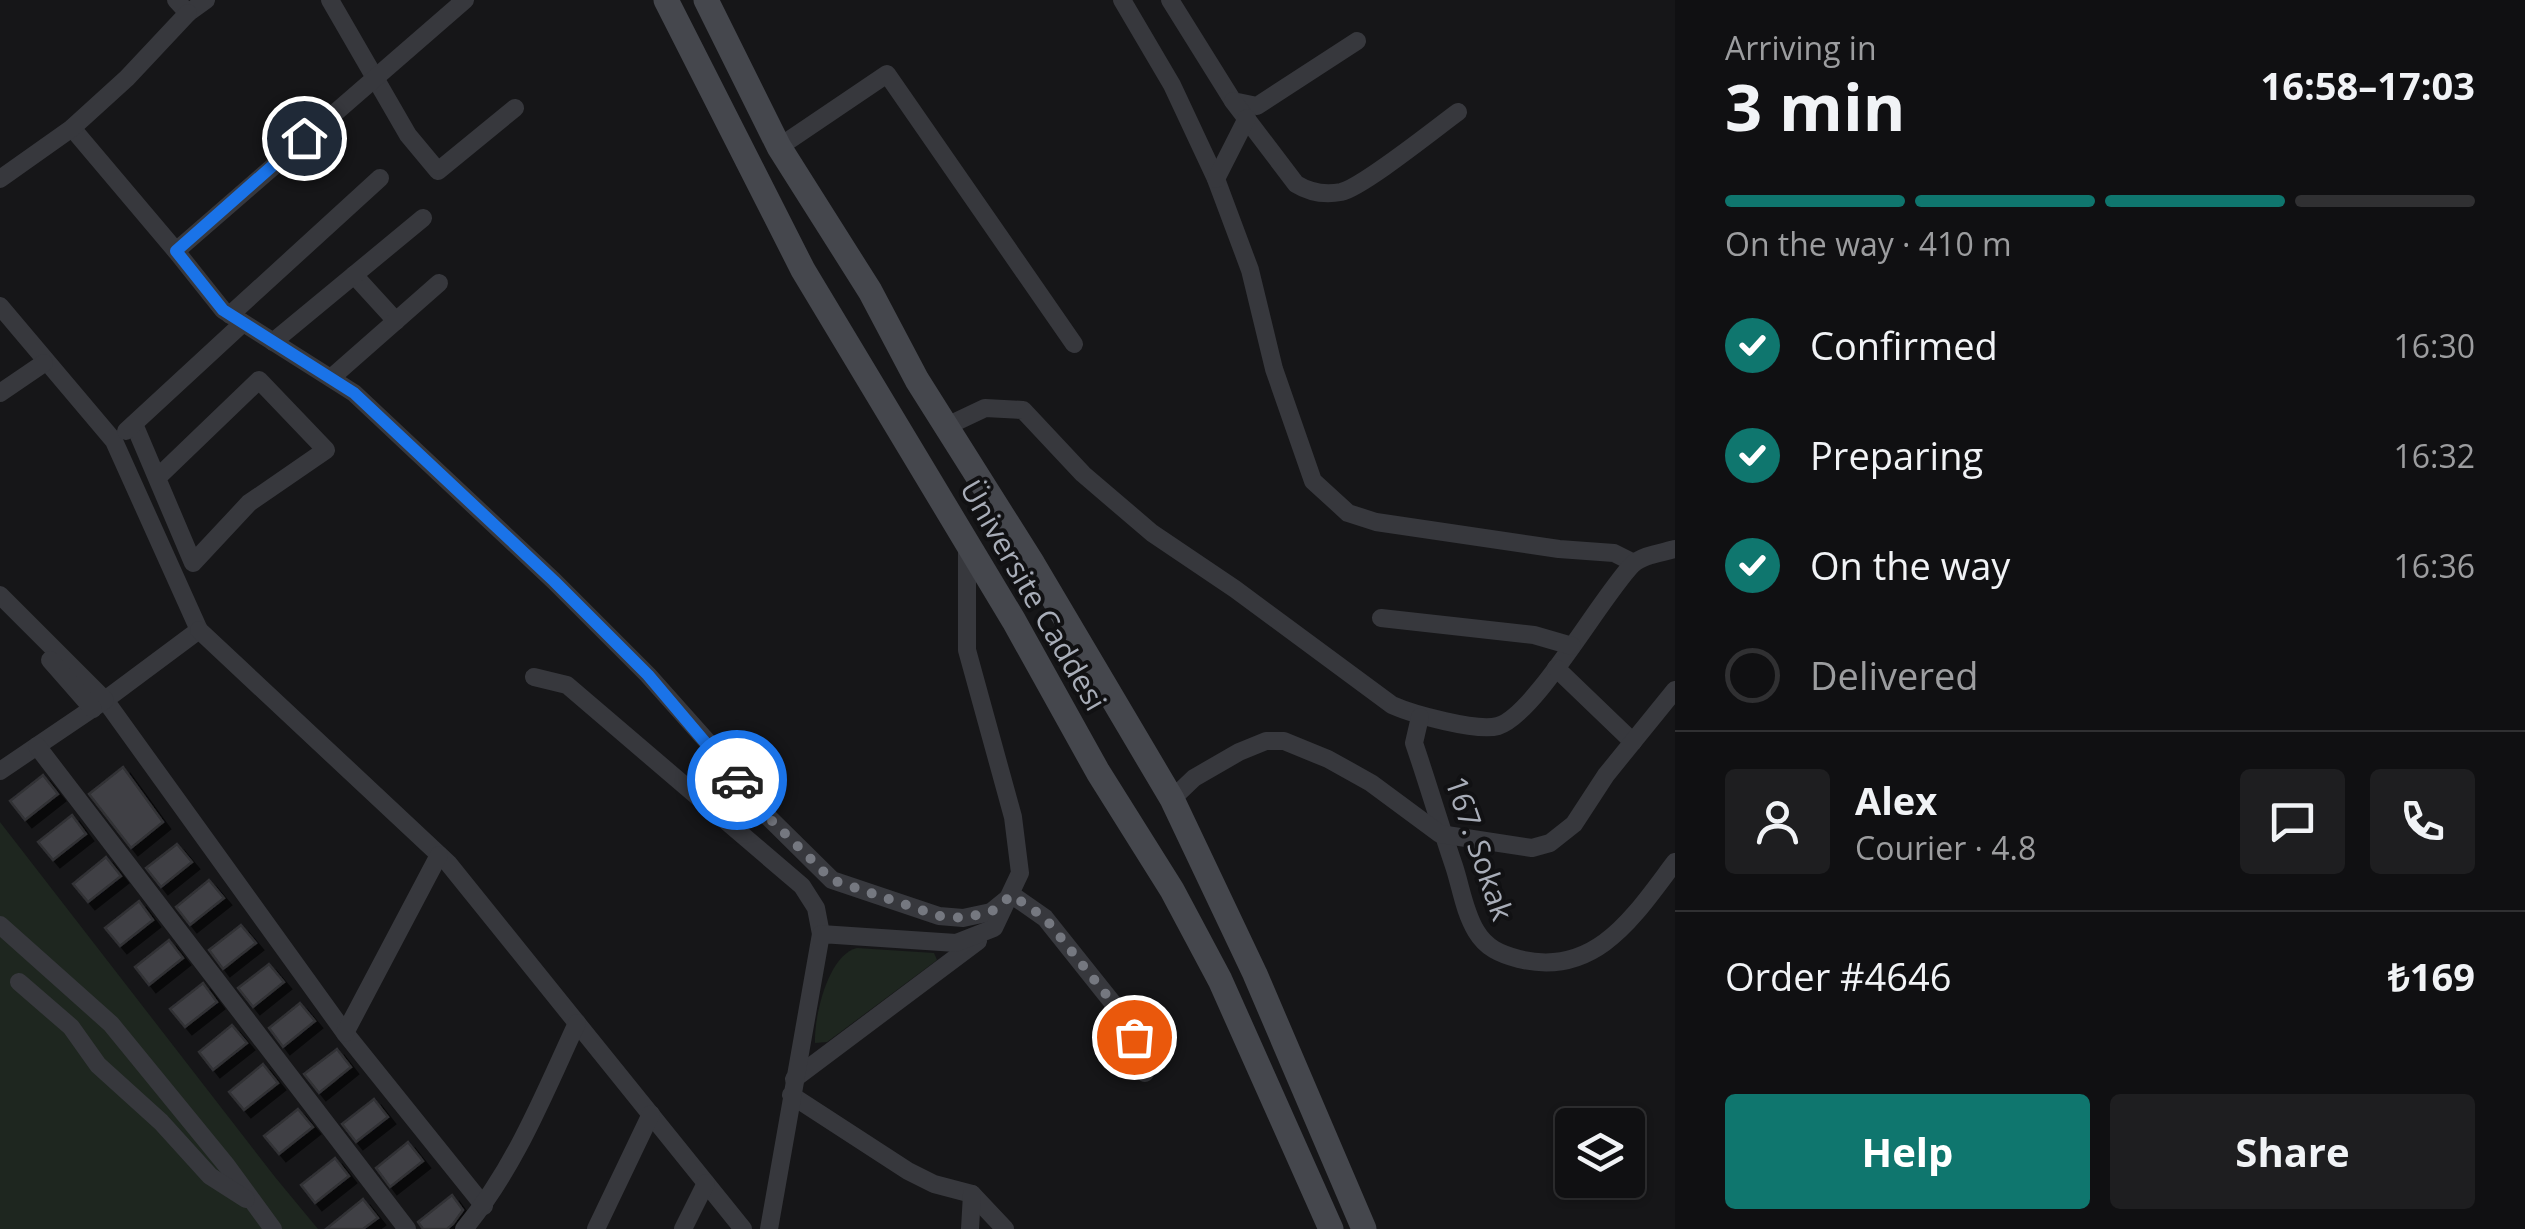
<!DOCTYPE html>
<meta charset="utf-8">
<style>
body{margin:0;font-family:"Open Sans",sans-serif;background:#1e1e20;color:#f1f3f6;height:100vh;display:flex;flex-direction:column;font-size:38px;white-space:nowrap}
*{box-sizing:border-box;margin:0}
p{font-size:32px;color:#9c9d9f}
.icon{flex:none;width:55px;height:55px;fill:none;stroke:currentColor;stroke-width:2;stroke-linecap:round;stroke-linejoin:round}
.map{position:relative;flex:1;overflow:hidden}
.details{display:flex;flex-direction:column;background:#101012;width:850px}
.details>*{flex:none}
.fabs{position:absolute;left:1555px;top:1108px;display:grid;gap:20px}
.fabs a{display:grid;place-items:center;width:90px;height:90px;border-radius:10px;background:#101012;box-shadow:0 2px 8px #0004,0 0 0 2px #303032;font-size:50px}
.pin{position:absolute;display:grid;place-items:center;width:85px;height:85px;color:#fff;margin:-42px;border:5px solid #fff;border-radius:50%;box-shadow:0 2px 10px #0007}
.courier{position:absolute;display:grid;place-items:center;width:100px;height:100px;margin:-50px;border:8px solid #1a73e8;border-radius:50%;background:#fff;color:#222;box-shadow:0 2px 12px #0007}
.headline em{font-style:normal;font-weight:700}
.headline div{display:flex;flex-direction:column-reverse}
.headline{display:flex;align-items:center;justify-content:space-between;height:170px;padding:0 50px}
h1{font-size:65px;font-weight:700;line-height:75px}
.bar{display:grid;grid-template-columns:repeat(4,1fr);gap:15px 10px;align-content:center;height:120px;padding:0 50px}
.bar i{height:12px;border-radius:8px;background:#303032}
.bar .on{background:#0f766e}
.bar p{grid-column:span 4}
.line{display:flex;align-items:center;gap:25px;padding:0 50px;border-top:2px solid #303032}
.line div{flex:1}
.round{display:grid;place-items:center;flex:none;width:105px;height:105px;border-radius:10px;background:#1e1e20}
ol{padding:0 50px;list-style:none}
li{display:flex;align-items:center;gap:30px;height:110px}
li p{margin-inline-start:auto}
li .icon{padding:10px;border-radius:50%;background:#0f766e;color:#fff;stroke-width:4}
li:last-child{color:#9c9d9f}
li i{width:55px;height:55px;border:5px solid #303032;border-radius:50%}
.primary-button{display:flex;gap:20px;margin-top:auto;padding:20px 50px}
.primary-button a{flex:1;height:115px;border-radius:10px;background:#0f766e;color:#fff;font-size:40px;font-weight:700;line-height:115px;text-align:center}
.primary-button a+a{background:#1e1e20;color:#f1f3f6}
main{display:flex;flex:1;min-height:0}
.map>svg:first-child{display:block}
</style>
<main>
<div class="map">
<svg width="1675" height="1229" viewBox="0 0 1675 1229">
<defs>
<filter id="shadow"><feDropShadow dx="7" dy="7" stdDeviation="0" flood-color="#0009"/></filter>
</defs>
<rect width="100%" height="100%" fill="#161618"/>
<g fill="#1e261f">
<path d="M0,822L275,1177L318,1229H0Z"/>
<path d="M857,948L934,953L937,960L827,1042L815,1043C814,1016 828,955 857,948Z"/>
</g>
<g fill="#404145" stroke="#303034" stroke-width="2.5" filter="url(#shadow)">
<path d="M123,767L163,822L131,848L89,794Z"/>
<path d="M43,775L58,794L25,820L10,801Z"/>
<path d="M72,815L86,834L53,860L38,842Z"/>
<path d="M177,844L192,862L161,887L146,868Z"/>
<path d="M106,857L121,876L88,902L73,884Z"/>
<path d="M209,880L224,898L190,925L176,907Z"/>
<path d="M139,901L153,920L120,946L105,928Z"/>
<path d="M241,925L256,943L223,969L209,950Z"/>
<path d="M169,940L183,958L149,985L135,967Z"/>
<path d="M269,964L284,982L253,1007L238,988Z"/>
<path d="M203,983L217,1002L185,1027L170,1009Z"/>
<path d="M300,1003L315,1021L283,1047L269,1028Z"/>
<path d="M232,1025L247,1043L213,1070L199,1052Z"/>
<path d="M337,1049L351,1067L319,1093L304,1074Z"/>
<path d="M263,1064L278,1083L244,1110L229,1092Z"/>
<path d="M374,1099L388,1117L356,1142L342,1124Z"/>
<path d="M298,1109L313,1127L279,1154L264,1136Z"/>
<path d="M408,1142L423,1161L390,1187L376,1168Z"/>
<path d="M335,1158L349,1176L315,1203L301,1185Z"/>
<path d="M452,1195L463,1210L453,1224L447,1229H423L418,1222Z"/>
<path d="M363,1199L378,1218L363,1229H326Z"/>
</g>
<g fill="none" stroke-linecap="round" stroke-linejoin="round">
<g stroke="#37383d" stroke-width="18">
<path d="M176,0L188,13L206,0"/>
<path d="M330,0L408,135L438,171L515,108"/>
<path d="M465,0L176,251L223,310L354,393L554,581L648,675L713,748L759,808L832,880L939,916L963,918L991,912L1012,895L1045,918L1116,1007L1134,1037L1145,1073"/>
<path d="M1122,0L1172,85L1216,179L1250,270L1274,369L1313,481L1348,513L1376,522L1559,549L1614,553L1634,563"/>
<path d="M1170,0L1233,101L1257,106L1357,41"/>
<path d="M1233,101L1296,184C1309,192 1325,195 1341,192C1363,187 1436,128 1458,112"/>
<path d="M72,128L176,251"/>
<path d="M779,147L887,74L1074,344"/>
<path d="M0,179L72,128L127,78L188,13"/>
<path d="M1216,179L1247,118"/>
<path d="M354,275L396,321"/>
<path d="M0,306L114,441L199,630L105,700L345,1033L484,1206"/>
<path d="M230,315L380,178"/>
<path d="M273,342L423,218"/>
<path d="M331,378L439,283"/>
<path d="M0,393L44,363"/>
<path d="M134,424L193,563L249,503L326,450L259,380L157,478"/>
<path d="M947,426L985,408L1023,410L1083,474L1152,533L1235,589L1392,705C1412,714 1477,732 1498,726C1535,715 1601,597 1632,565C1642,555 1661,553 1675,549"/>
<path d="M126,431L243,323"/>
<path d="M0,595L105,700L0,771"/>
<path d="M1381,618L1534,635L1572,646"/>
<path d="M199,630L448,863L743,1229"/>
<path d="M50,660L93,709"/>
<path d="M1556,668L1633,742"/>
<path d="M534,677L567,685L802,886L816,908L821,934"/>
<path d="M1420,717L1414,743C1428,784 1440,825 1454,866C1461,887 1464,911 1476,931C1486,948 1500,954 1519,959C1596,978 1634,916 1675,862"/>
<path d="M37,746L407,1229"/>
<path d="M1172,799L1194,778L1239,752L1266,741H1284L1328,759L1371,783L1440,834L1532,848L1550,843L1574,824L1606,775L1675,690"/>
<path d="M0,925L111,1024L227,1166L273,1229"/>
<path d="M19,982L71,1027L98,1065L161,1122L210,1176L246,1199"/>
<path d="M345,1033L439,855"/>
<path d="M794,1079L978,941"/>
<path d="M791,1095L908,1171L934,1184L972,1194L1005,1229"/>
<path d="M464,1229C515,1168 544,1094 577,1023"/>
<path d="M596,1229L651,1114"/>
<path d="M683,1229L706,1183"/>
<path d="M769,1229L821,934L956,943L994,928L1020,873L1013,817L967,650V546"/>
<path d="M970,1229L972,1194"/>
</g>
<g stroke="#45474d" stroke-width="25">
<path d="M666,0L803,270L1014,621L1098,772L1172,890L1220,980L1331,1229"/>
<path d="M706,0L779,147L870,291L917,380L1033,564L1172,799L1255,974L1364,1229"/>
</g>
</g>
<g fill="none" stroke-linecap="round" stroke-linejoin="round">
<path stroke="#757880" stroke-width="10" stroke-dasharray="0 18" d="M737,780L759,808L832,880L939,916L963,918L991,912L1012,895L1045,918L1116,1007L1134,1037"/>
<path stroke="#1a73e8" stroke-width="12" d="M304,138L176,251L223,310L354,393L554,581L648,675L737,780"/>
</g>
<g text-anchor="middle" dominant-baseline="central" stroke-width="8" stroke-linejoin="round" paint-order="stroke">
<g font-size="30" fill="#a8adb8" stroke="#111113">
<text transform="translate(1034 595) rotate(60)">Üniversite Caddesi</text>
<text transform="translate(1480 848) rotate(71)">167. Sokak</text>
</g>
</g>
</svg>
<div class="fabs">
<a><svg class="icon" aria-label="layers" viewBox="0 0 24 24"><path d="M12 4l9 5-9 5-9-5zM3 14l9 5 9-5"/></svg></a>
</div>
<div class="pin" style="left:1134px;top:1037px;background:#ea580c"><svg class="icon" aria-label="bag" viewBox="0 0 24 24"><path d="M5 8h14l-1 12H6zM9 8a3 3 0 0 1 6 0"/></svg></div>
<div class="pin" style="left:304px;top:138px;background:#1f2937"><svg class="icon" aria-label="home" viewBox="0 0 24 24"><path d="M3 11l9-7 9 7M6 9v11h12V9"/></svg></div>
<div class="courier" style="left:737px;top:780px"><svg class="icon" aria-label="car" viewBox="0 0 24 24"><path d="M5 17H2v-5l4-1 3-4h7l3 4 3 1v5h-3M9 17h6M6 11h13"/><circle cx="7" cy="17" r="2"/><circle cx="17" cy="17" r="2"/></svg></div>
</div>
<section class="details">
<div class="headline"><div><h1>3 min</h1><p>Arriving in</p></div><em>16:58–17:03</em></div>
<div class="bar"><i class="on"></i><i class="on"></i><i class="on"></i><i></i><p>On the way · 410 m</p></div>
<ol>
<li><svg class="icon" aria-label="check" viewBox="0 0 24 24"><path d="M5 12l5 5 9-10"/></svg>Confirmed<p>16:30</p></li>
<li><svg class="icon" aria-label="check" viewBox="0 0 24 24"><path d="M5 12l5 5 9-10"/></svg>Preparing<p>16:32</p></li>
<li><svg class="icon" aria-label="check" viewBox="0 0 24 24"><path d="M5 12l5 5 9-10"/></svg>On the way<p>16:36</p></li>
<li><i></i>Delivered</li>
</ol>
<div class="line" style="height:180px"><a class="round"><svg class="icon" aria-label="person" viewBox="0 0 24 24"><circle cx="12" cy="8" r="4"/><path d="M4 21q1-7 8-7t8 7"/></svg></a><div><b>Alex</b><p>Courier · 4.8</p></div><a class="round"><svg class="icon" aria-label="chat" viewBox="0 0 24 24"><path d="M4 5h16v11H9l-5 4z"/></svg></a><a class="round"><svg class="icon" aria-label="phone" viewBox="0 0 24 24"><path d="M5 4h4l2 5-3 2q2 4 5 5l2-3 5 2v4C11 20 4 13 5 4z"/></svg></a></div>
<div class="line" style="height:130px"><div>Order #4646</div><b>₺169</b></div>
<div class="primary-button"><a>Help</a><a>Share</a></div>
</section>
</main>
